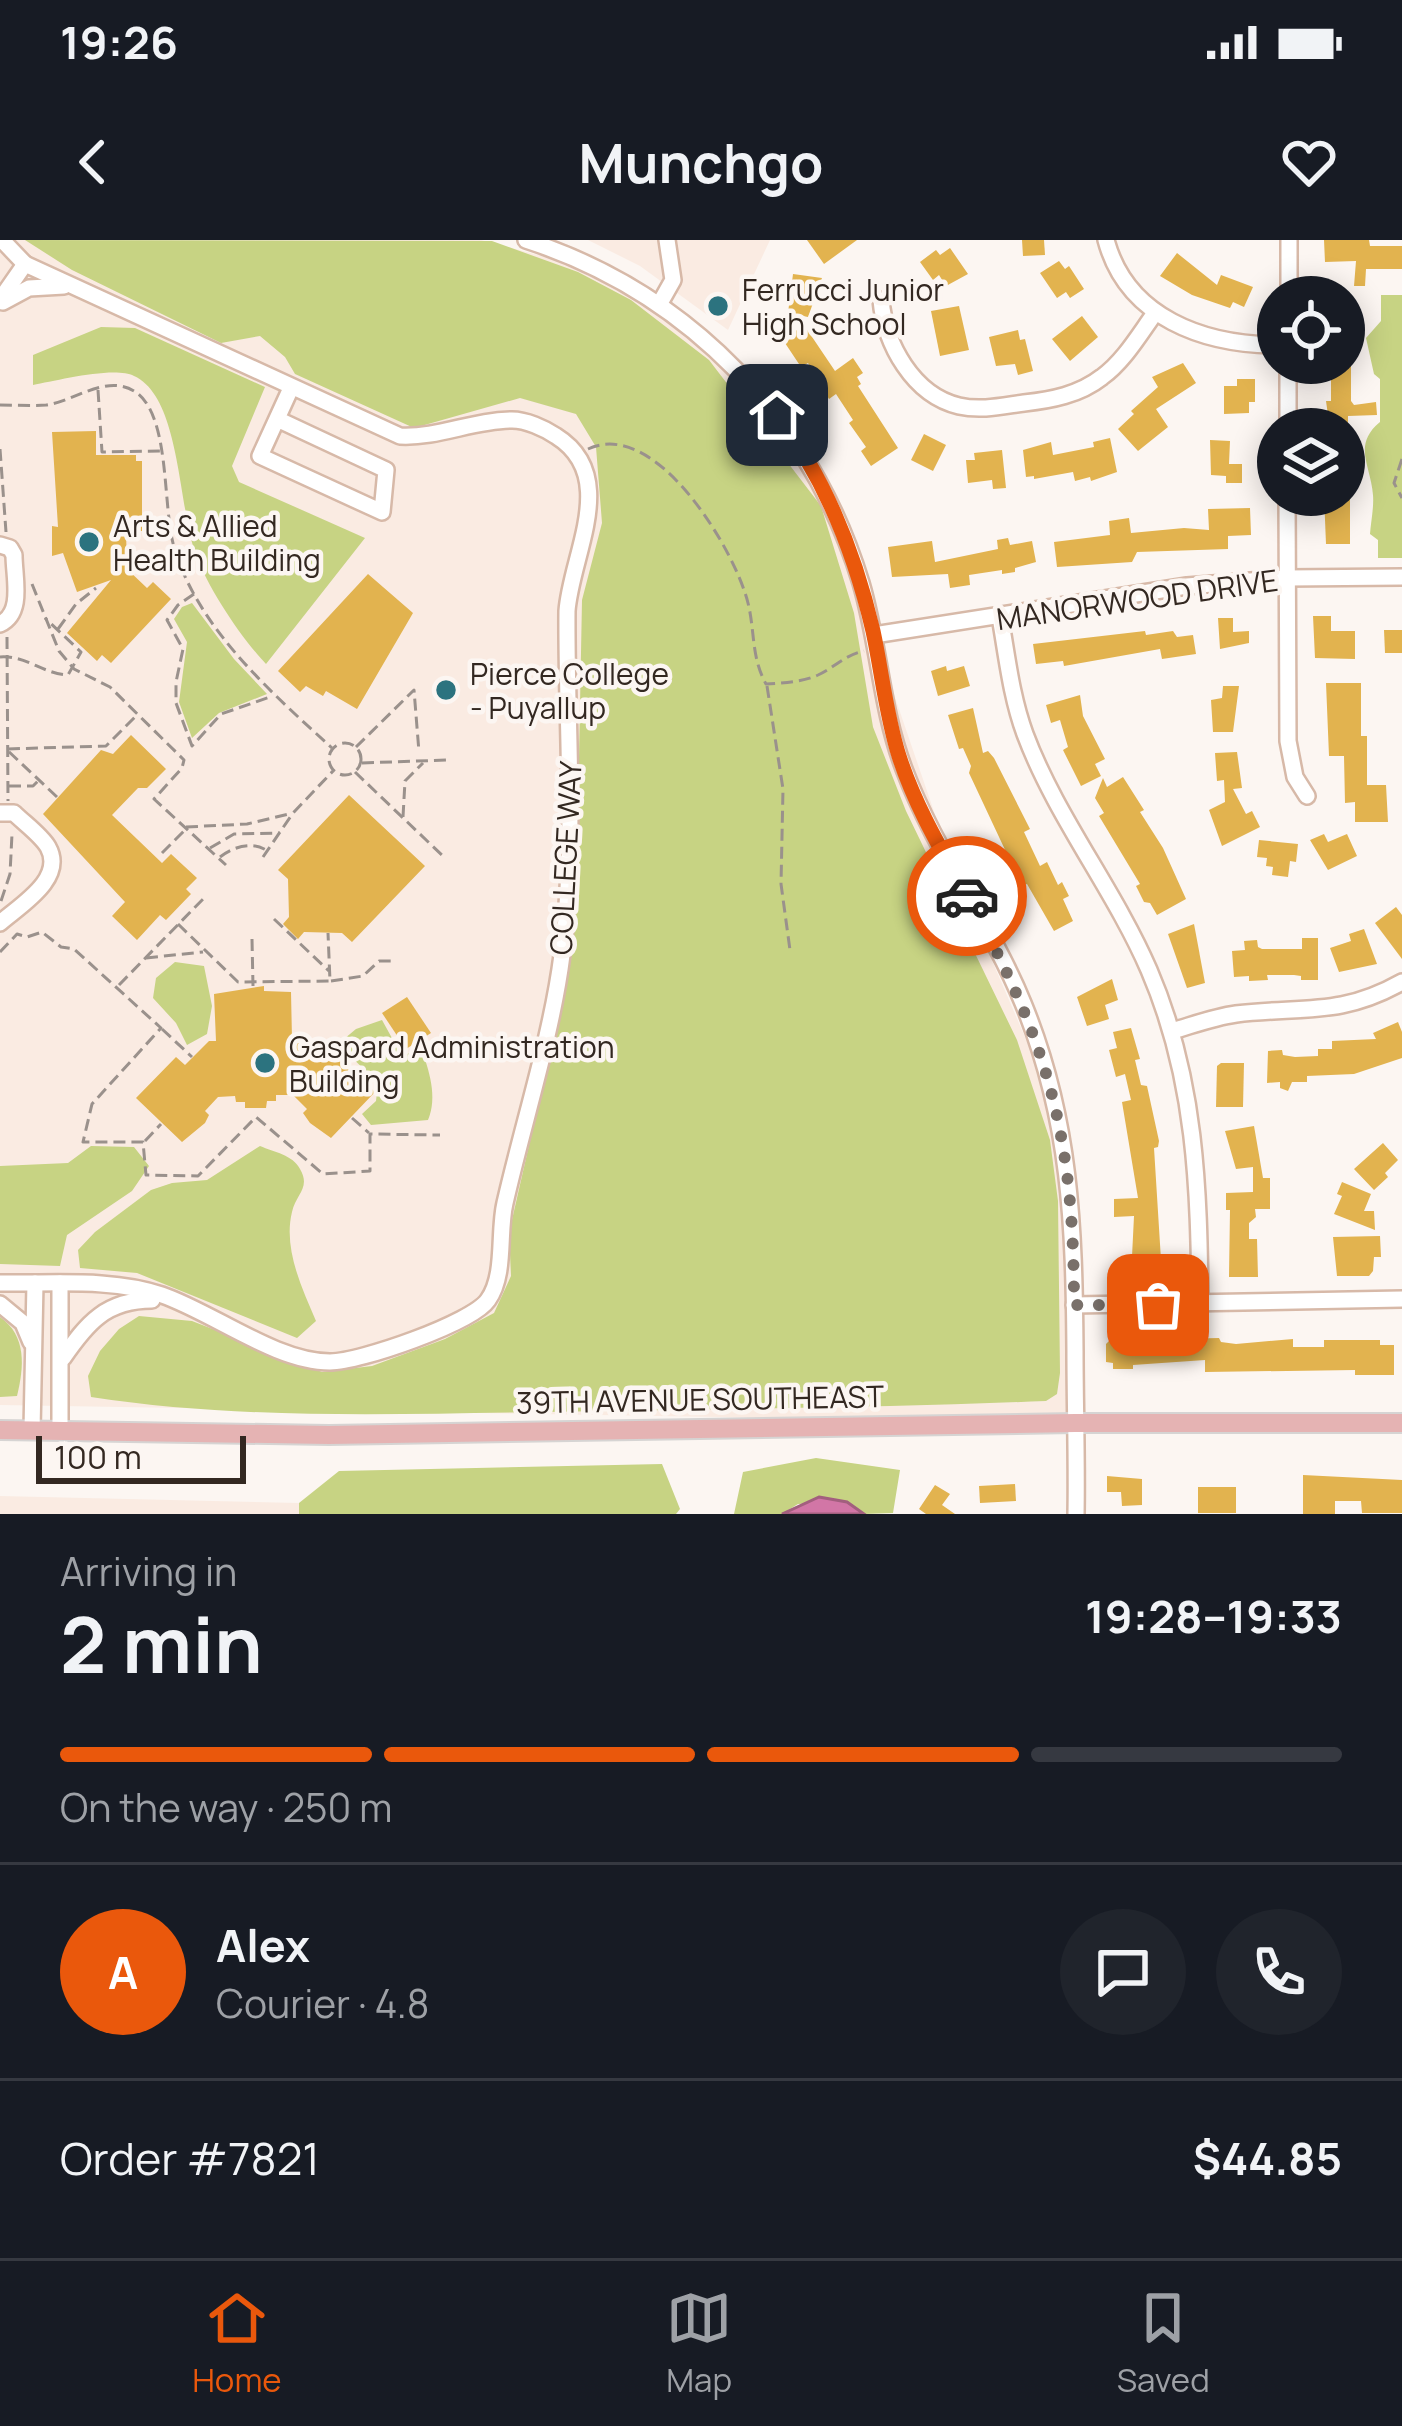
<!DOCTYPE html>
<meta charset="utf-8">
<style>
body{margin:0;font-family:Manrope,sans-serif;background:#20242c;color:#f1f3f6;height:100vh;display:flex;flex-direction:column;font-size:45px;white-space:nowrap}
*{box-sizing:border-box;margin:0}
p{font-size:39px;color:#9ea1a6}
.icon{flex:none;width:66px;height:66px;fill:none;stroke:currentColor;stroke-width:2;stroke-linecap:round;stroke-linejoin:round}
.map{position:relative;height:1274px;overflow:hidden}
.drawer{display:flex;flex-direction:column;background:#171b24;flex:1}
.drawer>*{flex:none}
.fabs{position:absolute;left:1257px;top:36px;display:grid;gap:24px}
.fabs a{display:grid;place-items:center;width:108px;height:108px;border-radius:50%;background:#171b24;box-shadow:0 6px 30px #0003;font-size:60px}
.scale{position:absolute;left:36px;bottom:30px;width:210px;box-sizing:border-box;padding-left:12px;border:6px solid #332821;border-top:0;font-size:33px;line-height:42px;white-space:nowrap;color:#332821;-webkit-text-stroke:9px #fcf6f2;paint-order:stroke}
.pin{position:absolute;display:grid;place-items:center;width:102px;height:102px;color:#fff;margin:-51px;border-radius:24px;box-shadow:0 6px 18px #0006}
.courier{position:absolute;display:grid;place-items:center;width:120px;height:120px;margin:-60px;border:9px solid #ea580c;border-radius:50%;background:#fff;color:#222;box-shadow:0 3px 15px #0007}
.headline em{font-style:normal;font-weight:700}
.headline div{display:flex;flex-direction:column-reverse}
.headline{display:flex;align-items:center;justify-content:space-between;height:204px;padding:0 60px}
h1{font-size:78px;font-weight:700;line-height:90px}
.bar{display:grid;grid-template-columns:repeat(4,1fr);gap:18px 12px;align-content:center;height:144px;padding:0 60px}
.bar i{height:15px;border-radius:9px;background:#363941}
.bar .active{background:#ea580c}
.bar p{grid-column:span 4}
.line{display:flex;align-items:center;gap:30px;padding:0 60px;border-top:3px solid #363941}
.line div{flex:1}
.round{display:grid;place-items:center;flex:none;width:126px;height:126px;border-radius:63px;background:#20242c}
.status{display:flex;justify-content:space-between;align-items:center;height:84px;padding:0 60px;background:#171b24;direction:ltr}
.status svg{height:33px;fill:currentColor}
header{display:flex;justify-content:space-between;align-items:center;height:156px;padding:0 60px;background:#171b24;font-size:54px;font-weight:700}
.tabs{display:flex;justify-content:space-around;align-items:center;height:168px;border-top:3px solid #363941;background:#171b24;font-size:33px;color:#9ea1a6}
.tabs a{display:grid;justify-items:center;gap:6px}
.tabs .active{color:#ea580c}
.map>svg:first-child{display:block}
</style>
<div class="status"><b>19:26</b><svg viewBox="0 0 49 12"><path d="M0 12V9h3v3zM5 12V6h3v6zM10 12V3h3v9zM15 12V0h3v12zM26 1h20v11H26zM47 4h2v5h-2z"/></svg></div>
<header><svg class="icon" aria-label="back" viewBox="0 0 24 24"><path d="M15 5l-7 7 7 7"/></svg>Munchgo<svg class="icon" aria-label="heart" viewBox="0 0 24 24"><path d="M12 20l-8-8c-3-5 5-10 8-4 3-6 11-1 8 4z"/></svg></header>
<div class="map">
<svg width="1402" height="1274" viewBox="0 0 1402 1274">
<rect width="100%" height="100%" fill="#fcf6f2"/>
<g fill="#faebe2">
<path d="M0,0H481L614,35L721,113L828,261L957,639L1058,874L1075,1183L0,1165Z"/>
<path d="M588,0H770L728,90L640,26Z"/>
<path d="M0,1256L299,1263V1274H0Z"/>
</g>
<g fill="#c7d383">
<path d="M25,0L492,1L578,32L631,60L709,120L821,266L854,373L873,487L906,571L1017,800L1050,900L1058,961L1060,1133L1057,1154L1046,1161C879,1168 713,1169 545,1172C395,1174 240,1180 91,1157L88,1136L100,1111L119,1089L139,1076L192,1081L322,1132L372,1126L445,1099L494,1073L511,1036L509,993L570,725L576,675L582,360L602,283L596,207L576,174L520,158L414,188L295,134L285,117L260,96L221,103L72,30Z"/>
<path d="M1381,55H1402V318H1378V300L1370,294C1371,281 1374,267 1373,255C1371,226 1352,205 1380,182V139L1374,134L1366,98L1381,81Z"/>
<path d="M101,87L135,88L265,147L232,226L239,242L365,298L266,424C242,399 208,348 196,315C178,268 181,157 134,136C114,126 56,141 33,145V115Z"/>
<path d="M192,363L234,419L267,454L219,473L192,498L179,462L187,402L174,379L182,367Z"/>
<path d="M175,722L204,726L212,766L207,794L187,805L176,783L153,758L156,738Z"/>
<path d="M382,780L398,809L407,814L421,808C429,830 438,857 428,880L371,885L362,874L376,861L378,843L338,804L356,789Z"/>
<path d="M91,906L134,907L149,926L132,951L67,995L60,1026L0,1024V926L68,923Z"/>
<path d="M260,906C274,912 293,915 300,929C311,948 296,954 292,972C283,1009 302,1048 316,1081L297,1098L137,1033L80,1028L78,1010L95,992L151,950L172,943L207,940Z"/>
<path d="M0,1077C27,1096 24,1127 17,1156L0,1157Z"/>
<path d="M816,1218L900,1230L893,1273L864,1274L847,1262L798,1264L782,1274H734L743,1232Z"/>
<path d="M662,1224L680,1269L676,1274H299V1263L339,1231Z"/>
</g>
<path fill="#d276a6" stroke="#a25f7e" stroke-width="3" d="M819,1257L847,1262L864,1274H782Z"/>
<g fill="#e2b34f">
<path d="M807,0H857L824,24Z"/>
<path d="M1022,0H1044L1045,15L1023,16Z"/>
<path d="M1324,0H1369L1370,6H1402V29H1366L1365,46H1354L1356,21L1325,22Z"/>
<path d="M950,8L968,34L946,46L939,35L933,40L920,22L936,10L940,15Z"/>
<path d="M1177,13L1217,45L1221,35L1253,47L1244,67L1233,62L1230,68L1192,55L1160,36Z"/>
<path d="M1059,21L1065,29L1069,26L1084,49L1070,58L1066,52L1057,58L1040,33Z"/>
<path d="M793,34L822,38L808,77L788,73Z"/>
<path d="M959,66L969,110L940,116L931,71Z"/>
<path d="M1082,76L1098,97L1070,121L1052,99Z"/>
<path d="M804,85L835,131L853,118L863,133L857,137L861,144L858,146L898,208L871,226L861,211L866,207L849,183L853,180L836,154L829,159L808,123L801,127L783,100Z"/>
<path d="M1018,90L1020,100L1025,99L1033,131L1018,135L1015,124L996,126L989,97Z"/>
<path d="M1183,123L1196,143L1156,169L1168,187L1138,211L1118,189L1134,174L1131,171L1158,147L1152,137Z"/>
<path d="M1331,123H1351V161L1354,165L1376,162L1377,175L1348,176V189H1330L1326,161H1331Z"/>
<path d="M1237,139H1255V162H1249V173L1224,174V146H1237Z"/>
<path d="M96,191V215H136V221H142V291H126L127,329L147,348L153,342L171,359L111,423L102,415L97,421L67,393L111,340L77,352L63,313L52,316V286L58,287L52,192Z"/>
<path d="M924,194L946,205L933,231L911,220Z"/>
<path d="M1110,198L1117,232L1091,241L1090,237L1075,241L1073,232L1034,239V236L1026,237L1023,210L1051,202L1053,215L1094,207L1093,202Z"/>
<path d="M1210,200L1230,201L1229,224H1242V243H1226V236L1211,235Z"/>
<path d="M1002,210L1006,248L993,249L992,240L968,243L966,220H975L974,213Z"/>
<path d="M1324,255H1350V304H1326Z"/>
<path d="M1250,268L1251,295L1228,296V309L1137,312L1132,322L1057,327L1054,302L1110,295L1109,281L1129,278L1131,293L1184,288L1209,290L1208,269Z"/>
<path d="M1008,298L1010,305L1032,301L1036,322L1015,328V332L1002,334V330L969,335L970,345L950,348L948,334L892,337L888,307L932,301L935,322L998,309L997,300Z"/>
<path d="M368,334L413,373L357,469L326,451L323,456L306,446L300,452L278,431Z"/>
<path d="M1313,376H1331V391H1355V419L1315,418Z"/>
<path d="M1218,378H1233V392L1249,391V403L1220,409Z"/>
<path d="M1384,390H1402V413H1385Z"/>
<path d="M1145,391L1146,395L1173,391L1177,397L1193,395L1196,414L1162,419L1160,409L1064,426L1063,421L1036,424L1033,404Z"/>
<path d="M946,426L947,431L964,426L970,446L938,456L931,431Z"/>
<path d="M1326,443H1361V496H1367V545H1386L1388,582H1355V562L1345,563L1344,516H1329Z"/>
<path d="M1223,446H1239L1233,492H1213L1211,460L1222,458Z"/>
<path d="M1080,455L1083,476L1105,519L1095,524L1101,536L1081,546L1063,510L1068,507L1060,480L1051,483L1046,465Z"/>
<path d="M973,468L983,513L988,511L994,518L1030,589L1024,592L1040,626L1047,622L1058,645L1062,642L1069,656L1063,659L1073,681L1054,691L1027,644L1022,646L969,533L971,526L963,508L959,509L948,475Z"/>
<path d="M131,495L166,529L147,548H138L112,575L162,623L171,614L197,638L186,649L191,654L166,680L160,675L137,700L112,676L125,662L43,574L101,510L113,514Z"/>
<path d="M1237,512L1242,548L1233,549L1246,574L1252,571L1260,587L1222,606L1209,570L1225,562L1224,540L1217,541L1215,513Z"/>
<path d="M1123,537L1144,570L1140,572L1163,608L1186,659L1157,675L1150,663L1144,662L1136,646L1140,644L1099,576L1104,573L1095,558L1103,538L1107,547Z"/>
<path d="M349,555L425,626L352,702L342,693L304,692L298,699L283,684L289,677L288,639L278,630Z"/>
<path d="M1324,594L1328,602L1347,594L1357,616L1328,630L1310,600Z"/>
<path d="M1259,600L1298,604L1296,622L1290,621L1288,637L1272,635L1273,627L1266,626L1267,618L1257,617Z"/>
<path d="M1396,667L1402,675V719L1375,683Z"/>
<path d="M1194,684L1205,743L1187,748L1168,694Z"/>
<path d="M1364,689L1377,724L1339,732L1330,708L1351,701L1349,694Z"/>
<path d="M1302,698H1318V740H1301V736L1294,735H1267L1268,740L1249,741V736L1234,737L1232,711L1245,710L1244,701L1257,700L1258,707L1262,709H1302Z"/>
<path d="M1112,739L1118,760L1105,765L1109,779L1087,786L1077,757Z"/>
<path d="M264,746V751L291,752L292,799H300L325,821L333,813L375,852L331,898L310,883L303,873L307,869L293,855H276V861H267L266,868H245V862H236L235,856L218,857L205,871L209,875L205,883L182,902L136,858L176,817L185,825L209,801H216L214,754Z"/>
<path d="M407,757L431,793L406,809L382,773Z"/>
<path d="M1398,782L1402,792V818L1354,834L1307,836V842H1292L1288,851L1280,848V842L1267,843L1268,811L1282,810L1283,815L1295,817L1318,816V809H1332V801L1376,799L1373,793Z"/>
<path d="M1131,788L1140,819L1135,820L1141,845L1147,846L1159,901L1158,907L1154,908L1161,1020H1165L1166,1035L1159,1036L1131,1037L1134,976L1114,977V959L1138,958L1122,862L1131,860L1125,834L1116,837L1109,810L1117,808L1113,792Z"/>
<path d="M1221,823H1244L1243,867H1216L1217,826Z"/>
<path d="M1254,886L1263,938H1270V969H1255L1256,977L1249,983V999H1257L1258,1037H1229L1230,970H1226V953L1253,952V927L1236,929L1225,891Z"/>
<path d="M1383,903L1398,920L1385,933L1388,937L1374,950L1354,929Z"/>
<path d="M1342,942L1371,954L1364,971H1374L1375,990L1334,974L1342,956L1337,954Z"/>
<path d="M1380,996L1381,1017H1374L1373,1031L1369,1036H1337L1333,997Z"/>
<path d="M1170,1094L1176,1099L1219,1098L1221,1102L1236,1104L1293,1099V1107H1324V1100H1380V1105H1394V1135H1355V1130L1205,1132V1120L1133,1125V1129H1113V1123L1106,1122V1104L1110,1100L1167,1097Z"/>
<path d="M1303,1235L1402,1240V1273H1362L1361,1261H1335V1274H1303Z"/>
<path d="M1107,1236L1142,1239V1265L1122,1266L1121,1252H1107Z"/>
<path d="M1015,1244L1016,1261L980,1263L979,1246Z"/>
<path d="M935,1245L950,1254L942,1265L955,1274H926L919,1269Z"/>
<rect x="1198" y="1247" width="38" height="26"/>
</g>
<g fill="none" stroke-linecap="round" stroke-linejoin="round">
<defs>
<g id="minor">
<path d="M2,0L25,24"/>
<path d="M526,0C689,53 811,179 861,343C879,404 881,469 904,529C935,612 990,682 1023,763C1071,880 1074,987 1075,1111C1075,1165 1077,1220 1076,1274"/>
<path d="M1106,0C1127,78 1204,105 1278,105"/>
<path d="M1289,57V0"/>
<path d="M0,60L25,24L400,196C438,198 474,180 512,180C526,180 544,188 556,196C620,236 571,315 567,371C566,486 577,601 562,715C552,794 523,884 505,963C498,992 506,1035 488,1060C472,1083 360,1122 330,1122C276,1122 214,1073 162,1055C112,1038 53,1044 0,1043"/>
<path d="M881,60C885,104 913,155 959,166C981,171 1002,166 1024,163C1051,160 1079,155 1102,137C1124,121 1139,95 1155,73"/>
<path d="M3,62L29,48L64,46"/>
<path d="M660,63L673,40L667,0"/>
<path d="M277,179L386,230L382,272L260,216L291,148"/>
<path d="M1288,189V123"/>
<path d="M1287,255L1288,501L1295,537L1307,556"/>
<path d="M0,305L10,308L14,315C14,338 24,373 0,384"/>
<path d="M1000,377C1007,416 1011,456 1025,494C1056,577 1114,649 1149,730C1196,839 1199,949 1200,1065"/>
<path d="M874,395L1187,346L1287,338L1402,337"/>
<path d="M0,573H14C24,583 41,595 48,607C66,639 19,666 0,683"/>
<path d="M1172,791C1193,785 1214,777 1236,774C1301,766 1340,777 1402,742"/>
<path d="M60,1043V1191"/>
<path d="M0,1064L23,1083L31,1102"/>
<path d="M1074,1065L1402,1059"/>
<path d="M63,1118C87,1083 106,1060 152,1060"/>
<path d="M32,1190L35,1043"/>
</g>
<path id="major" d="M0,1190L329,1195L1075,1183H1402"/>
</defs>
<use href="#minor" stroke="#d7b9a8" stroke-width="20"/>
<use href="#major" stroke="#d6d4d3" stroke-width="22"/>
<g stroke="#9a918c" stroke-width="3" stroke-dasharray="12 6" stroke-linecap="butt">
<path d="M98,150L102,212L160,211"/>
<path d="M0,165C15,165 31,166 46,165C75,161 106,134 134,151C171,173 162,266 174,307C198,389 272,453 332,508"/>
<path d="M0,209L6,292"/>
<path d="M588,209C656,177 735,310 748,363C755,391 751,417 766,444C784,443 802,442 818,435C835,427 845,415 864,411"/>
<path d="M1402,219L1394,243L1402,258"/>
<path d="M32,344L59,411L74,429L110,447L184,520L182,528L154,559L226,625"/>
<path d="M194,354L178,365L167,380L183,409L176,442V463L192,506L221,474L273,456"/>
<path d="M58,389L76,364L96,348"/>
<path d="M7,397L8,561"/>
<path d="M0,417C26,415 43,434 68,435L81,412L45,378"/>
<path d="M767,446L783,549L781,644L790,710"/>
<circle cx="345" cy="519" r="16"/>
<path d="M356,507L414,450L419,512"/>
<path d="M362,523L448,520"/>
<path d="M355,532L446,619"/>
<path d="M9,546H33L39,540"/>
<path d="M57,557L6,509L106,506L137,475"/>
<path d="M403,577L405,541L423,523"/>
<path d="M186,587L247,584L289,574"/>
<path d="M210,608L234,594L280,593"/>
<path d="M162,613L185,590"/>
<path d="M220,617C233,607 251,601 266,610"/>
<path d="M263,617L293,573L333,531"/>
<path d="M1,661L10,634L12,594"/>
<path d="M274,679L329,731"/>
<path d="M178,684L238,742L330,741L328,693"/>
<path d="M252,699L253,746"/>
<path d="M0,712L17,694L27,697L42,692L61,707L74,709L161,788L92,864L83,902H143L146,935L198,936L256,877L323,934L370,931V894L440,895"/>
<path d="M146,718L203,712"/>
<path d="M331,741L363,736L379,721H394"/>
<path d="M119,745L205,657"/>
<path d="M162,789L192,817"/>
<path d="M352,878L369,893"/>
<path d="M145,901L161,884"/>
</g>
<use href="#minor" stroke="#fff" stroke-width="15"/>
<use href="#major" stroke="#e5b3b3" stroke-width="18"/>
</g>
<g fill="none" stroke-linecap="round" stroke-linejoin="round">
<path stroke="#79706a" stroke-width="12" stroke-dasharray="0 21.6" d="M967,656C1049,803 1074,896 1074,1065H1158"/>
<path stroke="#ea580c" stroke-width="15" d="M777,175C825,238 855,314 873,391C882,433 886,475 899,516C915,566 942,611 967,656"/>
</g>
<g fill="#2c737f" stroke="#fcf6f2" stroke-width="4.5">
<circle cx="718" cy="66" r="12"/>
<circle cx="89" cy="302" r="12"/>
<circle cx="446" cy="450" r="12"/>
<circle cx="265" cy="823" r="12"/>
</g>
<g text-anchor="middle" dominant-baseline="central" stroke-width="9" stroke-linejoin="round" paint-order="stroke">
<g font-size="30" fill="#332821" stroke="#fcf6f2" text-anchor="start">
<text x="742" y="49">Ferrucci Junior<tspan x="742" dy="34">High School</tspan></text>
<text x="113" y="285">Arts &amp; Allied<tspan x="113" dy="34">Health Building</tspan></text>
<text x="470" y="433">Pierce College<tspan x="470" dy="34">- Puyallup</tspan></text>
<text x="289" y="806">Gaspard Administration<tspan x="289" dy="34">Building</tspan></text>
</g>
<g font-size="30" fill="#332821" stroke="#fcf6f2">
<text transform="translate(1137 359) rotate(-8)">MANORWOOD DRIVE</text>
<text transform="translate(565 618) rotate(-87)">COLLEGE WAY</text>
<text transform="translate(700 1159) rotate(-1)">39TH AVENUE SOUTHEAST</text>
</g>
</g>
</svg>
<div class="fabs">
<a><svg class="icon" aria-label="locate" viewBox="0 0 24 24"><circle cx="12" cy="12" r="6"/><path d="M12 2v4M12 18v4M2 12h4M18 12h4"/></svg></a>
<a><svg class="icon" aria-label="layers" viewBox="0 0 24 24"><path d="M12 4l9 5-9 5-9-5zM3 14l9 5 9-5"/></svg></a>
</div>
<div class="scale">100 m</div>
<div class="pin" style="left:1158px;top:1065px;background:#ea580c"><svg class="icon" aria-label="bag" viewBox="0 0 24 24"><path d="M5 8h14l-1 12H6zM9 8a3 3 0 0 1 6 0"/></svg></div>
<div class="pin" style="left:777px;top:175px;background:#1f2937"><svg class="icon" aria-label="home" viewBox="0 0 24 24"><path d="M3 11l9-7 9 7M6 9v11h12V9"/></svg></div>
<div class="courier" style="left:967px;top:656px"><svg class="icon" aria-label="car" viewBox="0 0 24 24"><path d="M5 17H2v-5l4-1 3-4h7l3 4 3 1v5h-3M9 17h6M6 11h13"/><circle cx="7" cy="17" r="2"/><circle cx="17" cy="17" r="2"/></svg></div>
</div>
<section class="drawer">
<div class="headline"><div><h1>2 min</h1><p>Arriving in</p></div><em>19:28–19:33</em></div>
<div class="bar"><i class="active"></i><i class="active"></i><i class="active"></i><i></i><p>On the way · 250 m</p></div>
<div class="line" style="height:216px"><b class="round" style="background:#ea580c;color:#fff">A</b><div><b>Alex</b><p>Courier · 4.8</p></div><a class="round"><svg class="icon" aria-label="chat" viewBox="0 0 24 24"><path d="M4 5h16v11H9l-5 4z"/></svg></a><a class="round"><svg class="icon" aria-label="phone" viewBox="0 0 24 24"><path d="M5 4h4l2 5-3 2q2 4 5 5l2-3 5 2v4C11 20 4 13 5 4z"/></svg></a></div>
<div class="line" style="height:156px"><div>Order #7821</div><b>$44.85</b></div>
</section>
<nav class="tabs">
<a class="active"><svg class="icon" aria-label="home" viewBox="0 0 24 24"><path d="M3 11l9-7 9 7M6 9v11h12V9"/></svg>Home</a>
<a><svg class="icon" aria-label="map" viewBox="0 0 24 24"><path d="M3 6l6-2 6 2 6-2v14l-6 2-6-2-6 2zM9 4v14M15 6v14"/></svg>Map</a>
<a><svg class="icon" aria-label="saved" viewBox="0 0 24 24"><path d="M7 4h10v16l-5-4-5 4z"/></svg>Saved</a>
</nav>
